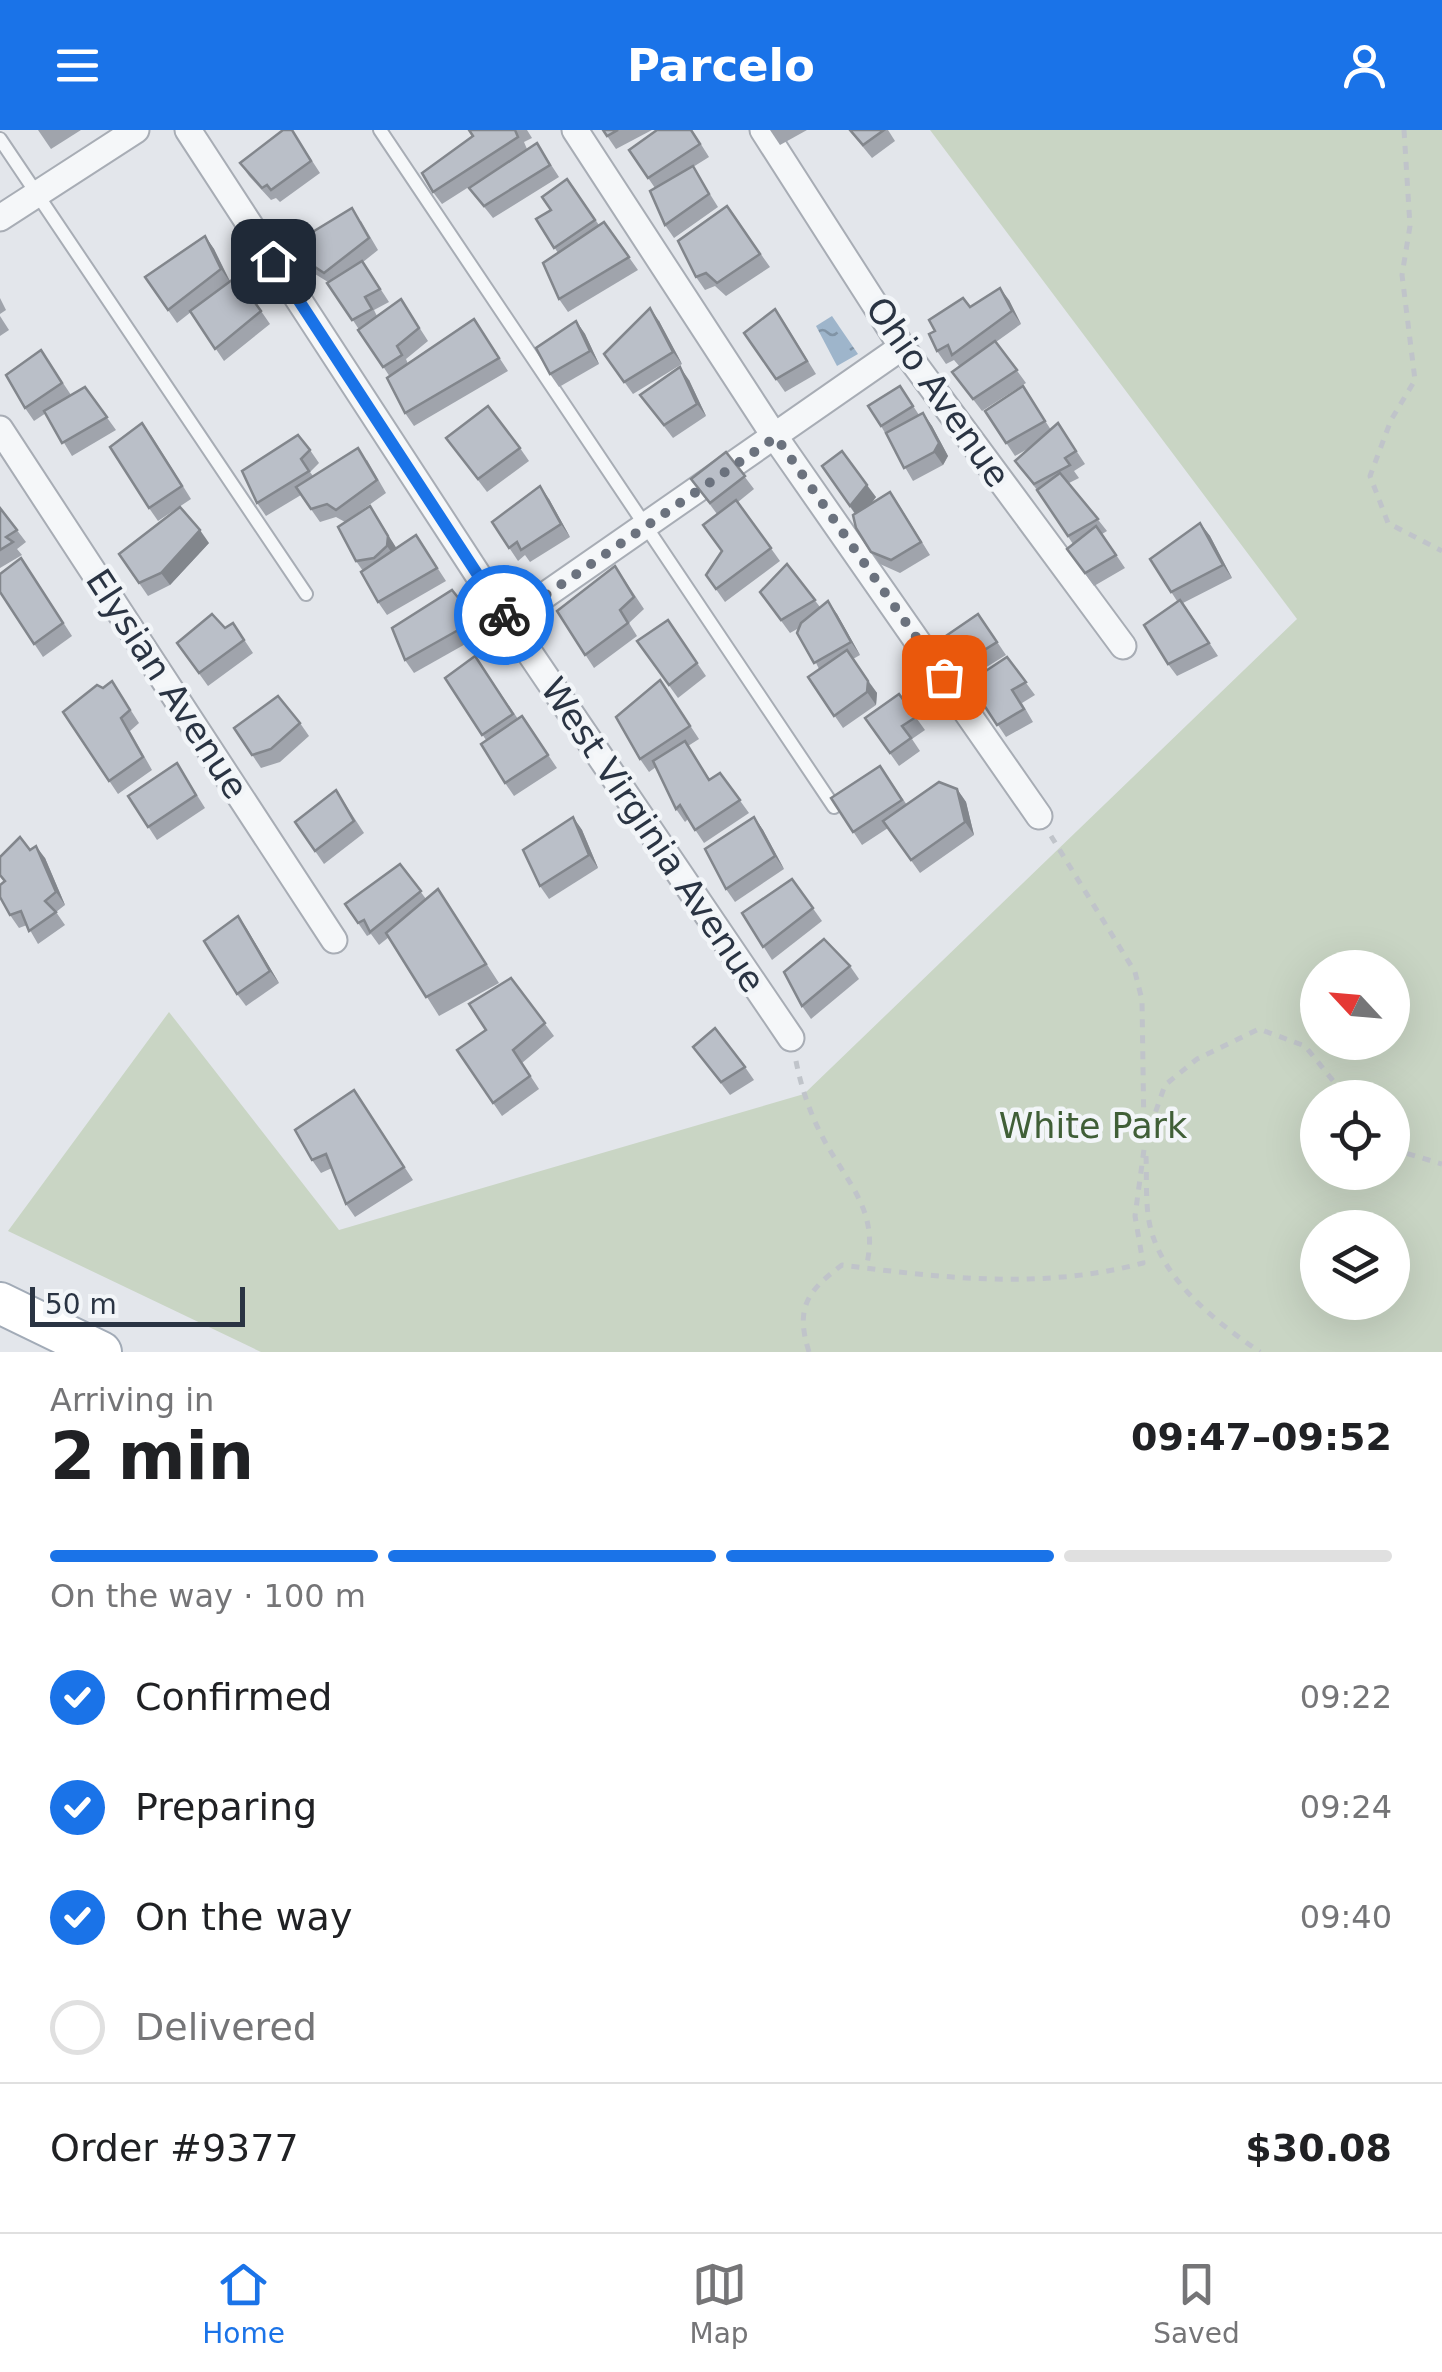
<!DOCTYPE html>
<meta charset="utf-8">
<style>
body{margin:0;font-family:"DejaVu Sans",sans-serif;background:#f6f6f6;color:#202124;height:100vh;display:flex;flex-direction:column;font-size:38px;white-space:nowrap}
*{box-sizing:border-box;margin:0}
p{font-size:32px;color:#757577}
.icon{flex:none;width:55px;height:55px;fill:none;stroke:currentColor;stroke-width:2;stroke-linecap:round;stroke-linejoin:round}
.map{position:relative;height:1222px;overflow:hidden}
.side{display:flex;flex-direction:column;background:#fff;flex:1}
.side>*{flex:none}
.needle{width:65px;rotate:296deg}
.buttons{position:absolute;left:1300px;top:820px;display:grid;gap:20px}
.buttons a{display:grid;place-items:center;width:110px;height:110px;border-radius:50%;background:#fff;box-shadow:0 10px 40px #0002;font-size:50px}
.scale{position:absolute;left:30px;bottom:25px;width:215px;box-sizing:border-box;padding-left:10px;border:5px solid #2a3443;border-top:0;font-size:28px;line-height:35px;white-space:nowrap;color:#2a3443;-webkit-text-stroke:8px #f2f5f8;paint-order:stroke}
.pin{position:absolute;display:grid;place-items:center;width:85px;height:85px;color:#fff;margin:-42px;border-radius:20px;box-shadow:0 5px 15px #0006}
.courier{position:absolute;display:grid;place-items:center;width:100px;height:100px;margin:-50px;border:8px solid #1a73e8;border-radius:50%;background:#fff;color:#222;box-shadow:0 2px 12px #0007}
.summary em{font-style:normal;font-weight:700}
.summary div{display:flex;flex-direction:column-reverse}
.summary{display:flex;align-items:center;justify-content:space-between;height:170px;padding:0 50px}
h1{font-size:65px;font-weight:700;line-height:75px}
.bar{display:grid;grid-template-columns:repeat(4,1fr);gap:15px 10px;align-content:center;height:120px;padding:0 50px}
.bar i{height:12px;border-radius:8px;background:#e0e0e0}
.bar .active{background:#1a73e8}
.bar p{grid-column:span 4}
.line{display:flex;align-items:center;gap:25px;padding:0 50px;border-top:2px solid #e0e0e0}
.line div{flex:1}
ol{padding:0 50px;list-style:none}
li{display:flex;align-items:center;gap:30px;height:110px}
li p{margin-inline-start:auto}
li .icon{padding:10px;border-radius:50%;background:#1a73e8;color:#fff;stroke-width:4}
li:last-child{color:#757577}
li i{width:55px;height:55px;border:5px solid #e0e0e0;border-radius:50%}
header{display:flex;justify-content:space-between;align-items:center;height:130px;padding:0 50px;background:#1a73e8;color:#fff;font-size:45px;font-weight:700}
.tab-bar{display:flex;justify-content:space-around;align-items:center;height:140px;border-top:2px solid #e0e0e0;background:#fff;font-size:28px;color:#757577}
.tab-bar a{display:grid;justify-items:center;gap:5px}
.tab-bar .active{color:#1a73e8}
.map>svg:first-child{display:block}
</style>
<header><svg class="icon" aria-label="menu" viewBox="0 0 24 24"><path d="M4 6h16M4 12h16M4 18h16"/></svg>Parcelo<svg class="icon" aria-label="person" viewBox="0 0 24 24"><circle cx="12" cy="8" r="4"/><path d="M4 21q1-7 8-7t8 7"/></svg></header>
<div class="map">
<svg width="1442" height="1222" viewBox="0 0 1442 1222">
<defs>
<pattern id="water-ripples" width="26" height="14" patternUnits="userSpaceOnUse" patternTransform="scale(2.5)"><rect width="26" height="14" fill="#9eb5cb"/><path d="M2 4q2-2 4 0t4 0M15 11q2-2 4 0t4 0" fill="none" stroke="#8194a6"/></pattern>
</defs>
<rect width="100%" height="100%" fill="#e3e6eb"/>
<path fill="#c9d5c4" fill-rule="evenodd" d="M930,0H1442V1222H261L8,1101L169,882L339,1100L804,964L1297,489ZM1318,838H1392V912H1318ZM1318,968H1392V1042H1318ZM1318,1098H1392V1172H1318Z"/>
<path fill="url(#water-ripples)" d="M832,186L858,224L837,236L816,196Z"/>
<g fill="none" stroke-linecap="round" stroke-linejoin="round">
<defs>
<g id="lane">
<path d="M380,0L834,677"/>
<path d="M0,9L306,464"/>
</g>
<g id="street">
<path d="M188,0L508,491L791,908"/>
<path d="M575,0L775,307L1039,686"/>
<path d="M763,0L902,217L1123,516"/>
<path d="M0,88L136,0"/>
<path d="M0,299L334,810"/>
<path d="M508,491L902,217"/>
</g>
<path id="primary" d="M0,1173L101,1222"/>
</defs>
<use href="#lane" stroke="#a8adb5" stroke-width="16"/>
<use href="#street" stroke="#a8adb5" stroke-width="29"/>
<use href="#primary" stroke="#a2abb7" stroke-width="44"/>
<g stroke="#c0c4ca" stroke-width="5" stroke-dasharray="8 8" stroke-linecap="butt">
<path d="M1404,0L1410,96L1402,145L1415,250L1391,290L1370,346L1388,393L1442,421"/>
<path d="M1051,706L1135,842L1142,870L1144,1005"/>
<path d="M796,931C801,957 810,983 822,1006C845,1051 881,1081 866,1137"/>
<path d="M1392,1019L1442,1034"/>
<path d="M1146,1026C1147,1048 1145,1074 1150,1096C1163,1151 1216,1192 1260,1222"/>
<path d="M809,1222C795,1178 807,1161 842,1135C943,1148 1043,1160 1143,1133L1135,1086L1145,1012L1165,955L1197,929L1259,899L1305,916L1347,968"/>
</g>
<use href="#lane" stroke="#f5f7f9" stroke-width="12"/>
<use href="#street" stroke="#f5f7f9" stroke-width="25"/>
<use href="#primary" stroke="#fff" stroke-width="40"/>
</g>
<g fill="#a0a4ac">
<path d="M38,0H81L51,19Z"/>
<path d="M292,0L320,43L280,72L276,68L271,70L249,46L240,33Z"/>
<path d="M469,0H527L532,8L524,12L527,19L537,13L559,47L493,88L469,58L516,27L442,74L433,62L473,6Z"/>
<path d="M603,0H652L616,19Z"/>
<path d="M692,0L709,27L693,37L718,77L674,108L665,95L655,58L629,20Z"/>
<path d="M770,0H807L780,15Z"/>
<path d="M849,0H888L895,11L872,28Z"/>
<path d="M567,49L599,95L604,92L638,140L568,182L559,169L558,123L536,89L551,80Z"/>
<path d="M727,76L770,137L726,166L715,156L705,160L696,147Z"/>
<path d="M361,91L378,120L363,132L389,172L374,180L377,186L401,169L428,211L406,229L408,234L474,189L508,241L414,296L405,283L390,247L328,152L315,144L306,131Z"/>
<path d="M205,106L214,119L230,151L261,181L270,194L224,231L191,182L177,193L145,147Z"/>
<path d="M0,168L6,180L0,184Z"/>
<path d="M1009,170L1021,194L996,212L1026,253L982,281L952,242L960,237L954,230L946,234L937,221L935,201L970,177Z"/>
<path d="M0,186L9,200L0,206Z"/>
<path d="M576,191L585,204L599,234L559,257L550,244Z"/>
<path d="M659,191L682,234L633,264L604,224Z"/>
<path d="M784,192L816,244L785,262L744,203Z"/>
<path d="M41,220L71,265L85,257L116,300L72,326L46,283L34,291L25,278Z"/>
<path d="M689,250L706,286L673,308L640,265Z"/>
<path d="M900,256L919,285L923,283L932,296L948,326L943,335L913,351L881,296Z"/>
<path d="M1023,256L1051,300L1058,293L1085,334L1074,341L1079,348L1069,353L1107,401L1102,404L1125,438L1094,456L1067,419L1073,414L1037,360L1015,331L1031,317L1015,326L985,281Z"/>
<path d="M151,305L191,369L158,391L149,378Z"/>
<path d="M446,308L520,318L529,331L487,362Z"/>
<path d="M310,320L319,333L310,342L313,346L367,330L386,363L345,392L336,387L320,392L301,365L266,386L257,373Z"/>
<path d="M726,322L754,359L738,372L780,431L725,472L706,445L722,421L717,384L691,349Z"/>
<path d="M822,336L876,367L871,374L899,375L930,425L900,443L880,434L856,398L855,384Z"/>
<path d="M549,369L570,407L530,432L525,425L518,431L492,392Z"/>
<path d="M370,376L396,418L416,405L446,451L387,485L378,472L363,441L356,431Z"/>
<path d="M0,378L26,412L17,419L22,425L0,438Z"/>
<path d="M1200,393L1210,406L1232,448L1183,473L1218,526L1177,546L1168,534L1177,471L1150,429Z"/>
<path d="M209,413L170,455L148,466L119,424Z"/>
<path d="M787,434L820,477L837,484L860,525L853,529L877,563L876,575L843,598L808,547L819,539L799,498L790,503L760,462Z"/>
<path d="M30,441L72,506L43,527L0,462Z"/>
<path d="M624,449L644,479L629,493L637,506L594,538L557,481Z"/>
<path d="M978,484L1006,525L964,551L937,512Z"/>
<path d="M476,490L485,503L414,543L405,530Z"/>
<path d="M668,490L706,546L678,568L637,511Z"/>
<path d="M233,493L253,523L208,556L177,513L225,498Z"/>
<path d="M475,526L518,589L522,586L557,638L514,666L505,653L486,610L445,548Z"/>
<path d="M1007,527L1035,565L1022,573L1033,592L1006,607L969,552Z"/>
<path d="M660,550L699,609L688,616L710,650L720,643L749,683L704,713L688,689L685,692L676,679L656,637L649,642L640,629Z"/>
<path d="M112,551L139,593L130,601L152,640L118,664L63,582L103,558Z"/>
<path d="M899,564L925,600L912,609L920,621L899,636L865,588Z"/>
<path d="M300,593L309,606L280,632L261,638L234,598Z"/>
<path d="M177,633L205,678L157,710L128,666Z"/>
<path d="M880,636L907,675L957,659L966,672L974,705L920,743L888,698L862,715L831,668Z"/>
<path d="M336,660L364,703L324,734L295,692Z"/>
<path d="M573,687L582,700L598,738L549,769L540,756Z"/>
<path d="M754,687L763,700L784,739L735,772L726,759Z"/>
<path d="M30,720L45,728L65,775L56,782L65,795L38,814L27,795L19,798L10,785L4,752L0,746V727Z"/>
<path d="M400,734L426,769L438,759L499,853L439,886L389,807L379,815L371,804L367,806L345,774Z"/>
<path d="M792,749L822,791L772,830L742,783Z"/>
<path d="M238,786L279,853L246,876L237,864Z"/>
<path d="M850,836L859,849L811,889L802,876Z"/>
<path d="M511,848L554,906L522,933L539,959L502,986L457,920L486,900Z"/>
<path d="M693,917L745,937L754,950L730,965Z"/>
<path d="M354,960L413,1050L355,1087L346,1074L332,1038L321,1043L312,1030Z"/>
</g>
<g fill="#82868c">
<path d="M205,106L214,119L230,152L221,139Z"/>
<path d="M1000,158L1009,170L1021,194L1012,181Z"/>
<path d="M650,178L659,191L682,234L673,222Z"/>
<path d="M576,191L585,204L599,234L590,221Z"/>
<path d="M680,237L689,250L706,286L697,274Z"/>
<path d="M923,283L932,296L948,326L943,335L934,322Z"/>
<path d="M867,355L876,367L859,389L850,376Z"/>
<path d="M540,356L549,369L570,407L561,394Z"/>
<path d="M370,376L397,419L396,429L387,416Z"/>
<path d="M1200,393L1210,406L1232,448L1223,435Z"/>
<path d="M200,400L209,413L170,455L161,443Z"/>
<path d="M828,471L837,484L860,525L851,512Z"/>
<path d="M868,551L877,563L876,575L867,562Z"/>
<path d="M957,659L966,672L974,705L965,692Z"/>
<path d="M573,687L582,700L598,738L589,725Z"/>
<path d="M754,687L763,700L784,739L775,726Z"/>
<path d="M36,716L45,728L65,775L56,762Z"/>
<path d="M238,786L247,799L279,853L270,841Z"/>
</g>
<g fill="#babfc8" stroke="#82868c" stroke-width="2.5">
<path d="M283,0H292L311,31L271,60L267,55L262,58L240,33Z"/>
<path d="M469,0H515L518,7L433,62L422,43L473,6Z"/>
<path d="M603,0H618L607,6Z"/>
<path d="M657,0H691L700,14L648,48L629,20Z"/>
<path d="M850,0H884L863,15Z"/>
<path d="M537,13L550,35L484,76L469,58Z"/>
<path d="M693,36L709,64L665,95L650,61Z"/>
<path d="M567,49L595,90L554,118L536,89L551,80L542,67Z"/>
<path d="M727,76L760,124L717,153L706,143L696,147L678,111Z"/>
<path d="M352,78L369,108L324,143L306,131L301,109Z"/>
<path d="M604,92L629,127L559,169L543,133Z"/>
<path d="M205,106L221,139L168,180L145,147Z"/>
<path d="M362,131L380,159L365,167L372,179L352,190L327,153Z"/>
<path d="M236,147L261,181L215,219L190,181Z"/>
<path d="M1000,158L1012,181L952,225L948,215L937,221L929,204L935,201L929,190L963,168L970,177Z"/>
<path d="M401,169L419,198L397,216L402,225L383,237L358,200Z"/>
<path d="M650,178L673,222L624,252L604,224Z"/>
<path d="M775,179L807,231L776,249L744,203Z"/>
<path d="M474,189L499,228L405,283L387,248Z"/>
<path d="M576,191L590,221L550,244L536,218Z"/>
<path d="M995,211L1017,240L973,269L952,242Z"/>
<path d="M41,220L62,253L25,278L6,245Z"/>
<path d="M680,237L697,274L664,295L640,265Z"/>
<path d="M900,256L913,276L881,296L868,276Z"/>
<path d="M1023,256L1045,291L1006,313L985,281Z"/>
<path d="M85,257L107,287L62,313L44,281Z"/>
<path d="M488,276L520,318L478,349L446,308Z"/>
<path d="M923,283L939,313L934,322L904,338L886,303Z"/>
<path d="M142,293L182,356L149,378L110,317Z"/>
<path d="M1058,293L1076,321L1065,328L1070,335L1034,354L1015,331Z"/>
<path d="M298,305L310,320L301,329L309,341L257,373L242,341Z"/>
<path d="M358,318L377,350L336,380L327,374L311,379L296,357Z"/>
<path d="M842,321L867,355L850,376L822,336Z"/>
<path d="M726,322L745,346L710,373L691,349Z"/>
<path d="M1060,343L1098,389L1068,406L1037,360Z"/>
<path d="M540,356L561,394L521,420L517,412L509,418L492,392Z"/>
<path d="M890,362L921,412L891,430L871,422L856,398L853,385Z"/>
<path d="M736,370L771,418L716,459L706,445L722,421L703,395Z"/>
<path d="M370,376L388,406L387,416L374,428L356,431L338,397Z"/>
<path d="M180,377L200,400L161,443L139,453L119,424Z"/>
<path d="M0,378L17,400L6,407L13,412L0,420Z"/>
<path d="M1200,393L1223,435L1171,462L1150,429Z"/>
<path d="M1096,396L1116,425L1085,443L1067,419Z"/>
<path d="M416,405L437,438L378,472L361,442Z"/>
<path d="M21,428L63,493L34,514L0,462V444Z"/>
<path d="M787,434L815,470L781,490L760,462Z"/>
<path d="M615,436L634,467L620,480L628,493L585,525L557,481Z"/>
<path d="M452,460L476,490L405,530L392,498Z"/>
<path d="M1180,470L1209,513L1168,534L1144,495Z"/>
<path d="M828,471L851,512L814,533L797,503L801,493Z"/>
<path d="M212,484L225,498L233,493L244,510L199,543L177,513Z"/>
<path d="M978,484L997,512L955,538L937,512Z"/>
<path d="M668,490L697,533L669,555L637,511Z"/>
<path d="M847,520L868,551L867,562L834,586L808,547Z"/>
<path d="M475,526L513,584L482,605L445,548Z"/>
<path d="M1007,527L1026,552L1012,560L1024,579L997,595L969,552Z"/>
<path d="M660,550L690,596L640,629L616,587Z"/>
<path d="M112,551L130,580L121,588L143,627L109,651L63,582L97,555L103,558Z"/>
<path d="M899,564L916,587L902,596L911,608L890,623L865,588Z"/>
<path d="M278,566L300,593L271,619L252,625L234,598Z"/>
<path d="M522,586L548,625L505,653L481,614Z"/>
<path d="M685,611L709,650L720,643L740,670L695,700L680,675L676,679L653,631Z"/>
<path d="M177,633L196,665L148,697L128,666Z"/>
<path d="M880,636L902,670L853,702L831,668Z"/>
<path d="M939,652L957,659L965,692L911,730L883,691Z"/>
<path d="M336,660L354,691L315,721L295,692Z"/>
<path d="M573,687L589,725L540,756L523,720Z"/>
<path d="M754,687L775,726L726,759L705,719Z"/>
<path d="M20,707L30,720L36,716L56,762L45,771L56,782L29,801L21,781L10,785L0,767V755L5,751L0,745V727Z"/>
<path d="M400,734L421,761L370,802L364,790L358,793L345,774Z"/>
<path d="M792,749L813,778L763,817L742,783Z"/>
<path d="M438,759L486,834L426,867L386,803Z"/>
<path d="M238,786L270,841L237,864L204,811Z"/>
<path d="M824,809L850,836L802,876L784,842Z"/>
<path d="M511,848L545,893L513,920L530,946L493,973L457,920L486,900L469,874Z"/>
<path d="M715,898L745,937L721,952L693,917Z"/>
<path d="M354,960L404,1037L346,1074L326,1024L312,1030L295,1000Z"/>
</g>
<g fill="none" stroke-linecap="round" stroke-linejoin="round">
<path stroke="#6b727e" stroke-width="10" stroke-dasharray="0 18" d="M504,485L508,491L776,307L944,547"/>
<path stroke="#1a73e8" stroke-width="12" d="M273,131L504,485"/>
</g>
<g text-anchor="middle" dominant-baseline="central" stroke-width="9" stroke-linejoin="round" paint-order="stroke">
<g font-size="35" fill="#2a3443" stroke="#f2f5f8">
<text transform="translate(938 262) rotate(55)">Ohio Avenue</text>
<text transform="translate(167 554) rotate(57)">Elysian Avenue</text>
<text transform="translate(653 705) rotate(56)">West Virginia Avenue</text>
</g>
<g font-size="35" fill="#405f37" stroke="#f2f5f8">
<text x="1093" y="996">White Park</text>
</g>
</g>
</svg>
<div class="buttons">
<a><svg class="needle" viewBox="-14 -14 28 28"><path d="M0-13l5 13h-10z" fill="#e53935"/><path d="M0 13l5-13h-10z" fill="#757577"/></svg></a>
<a><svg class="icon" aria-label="locate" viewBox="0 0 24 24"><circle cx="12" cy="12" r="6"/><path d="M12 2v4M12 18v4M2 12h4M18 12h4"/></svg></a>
<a><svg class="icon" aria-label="layers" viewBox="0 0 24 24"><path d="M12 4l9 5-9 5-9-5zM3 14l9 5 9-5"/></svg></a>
</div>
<div class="scale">50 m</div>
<div class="pin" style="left:944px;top:547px;background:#ea580c"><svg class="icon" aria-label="bag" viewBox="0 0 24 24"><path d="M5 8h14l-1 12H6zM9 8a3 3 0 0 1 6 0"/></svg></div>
<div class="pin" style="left:273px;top:131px;background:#1f2937"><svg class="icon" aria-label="home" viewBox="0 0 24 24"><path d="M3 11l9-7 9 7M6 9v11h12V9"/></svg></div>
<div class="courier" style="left:504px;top:485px"><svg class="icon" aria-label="bike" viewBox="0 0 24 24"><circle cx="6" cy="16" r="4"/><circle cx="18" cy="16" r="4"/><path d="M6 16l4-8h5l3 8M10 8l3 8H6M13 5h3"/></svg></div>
</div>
<section class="side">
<div class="summary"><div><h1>2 min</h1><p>Arriving in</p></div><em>09:47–09:52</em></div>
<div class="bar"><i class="active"></i><i class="active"></i><i class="active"></i><i></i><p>On the way · 100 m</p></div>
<ol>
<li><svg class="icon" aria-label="check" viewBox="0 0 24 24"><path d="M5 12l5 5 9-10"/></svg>Confirmed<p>09:22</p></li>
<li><svg class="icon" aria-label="check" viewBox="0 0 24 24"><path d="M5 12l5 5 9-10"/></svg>Preparing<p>09:24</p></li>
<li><svg class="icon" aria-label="check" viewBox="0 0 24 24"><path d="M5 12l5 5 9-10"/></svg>On the way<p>09:40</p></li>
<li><i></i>Delivered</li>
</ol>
<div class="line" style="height:130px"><div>Order #9377</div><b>$30.08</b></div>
</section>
<nav class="tab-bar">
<a class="active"><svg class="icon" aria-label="home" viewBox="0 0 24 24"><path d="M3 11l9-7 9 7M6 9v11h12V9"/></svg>Home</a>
<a><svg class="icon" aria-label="map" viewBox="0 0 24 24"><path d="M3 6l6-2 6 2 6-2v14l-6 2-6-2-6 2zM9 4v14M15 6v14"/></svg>Map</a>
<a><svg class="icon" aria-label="saved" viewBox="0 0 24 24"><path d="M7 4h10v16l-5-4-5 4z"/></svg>Saved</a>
</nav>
